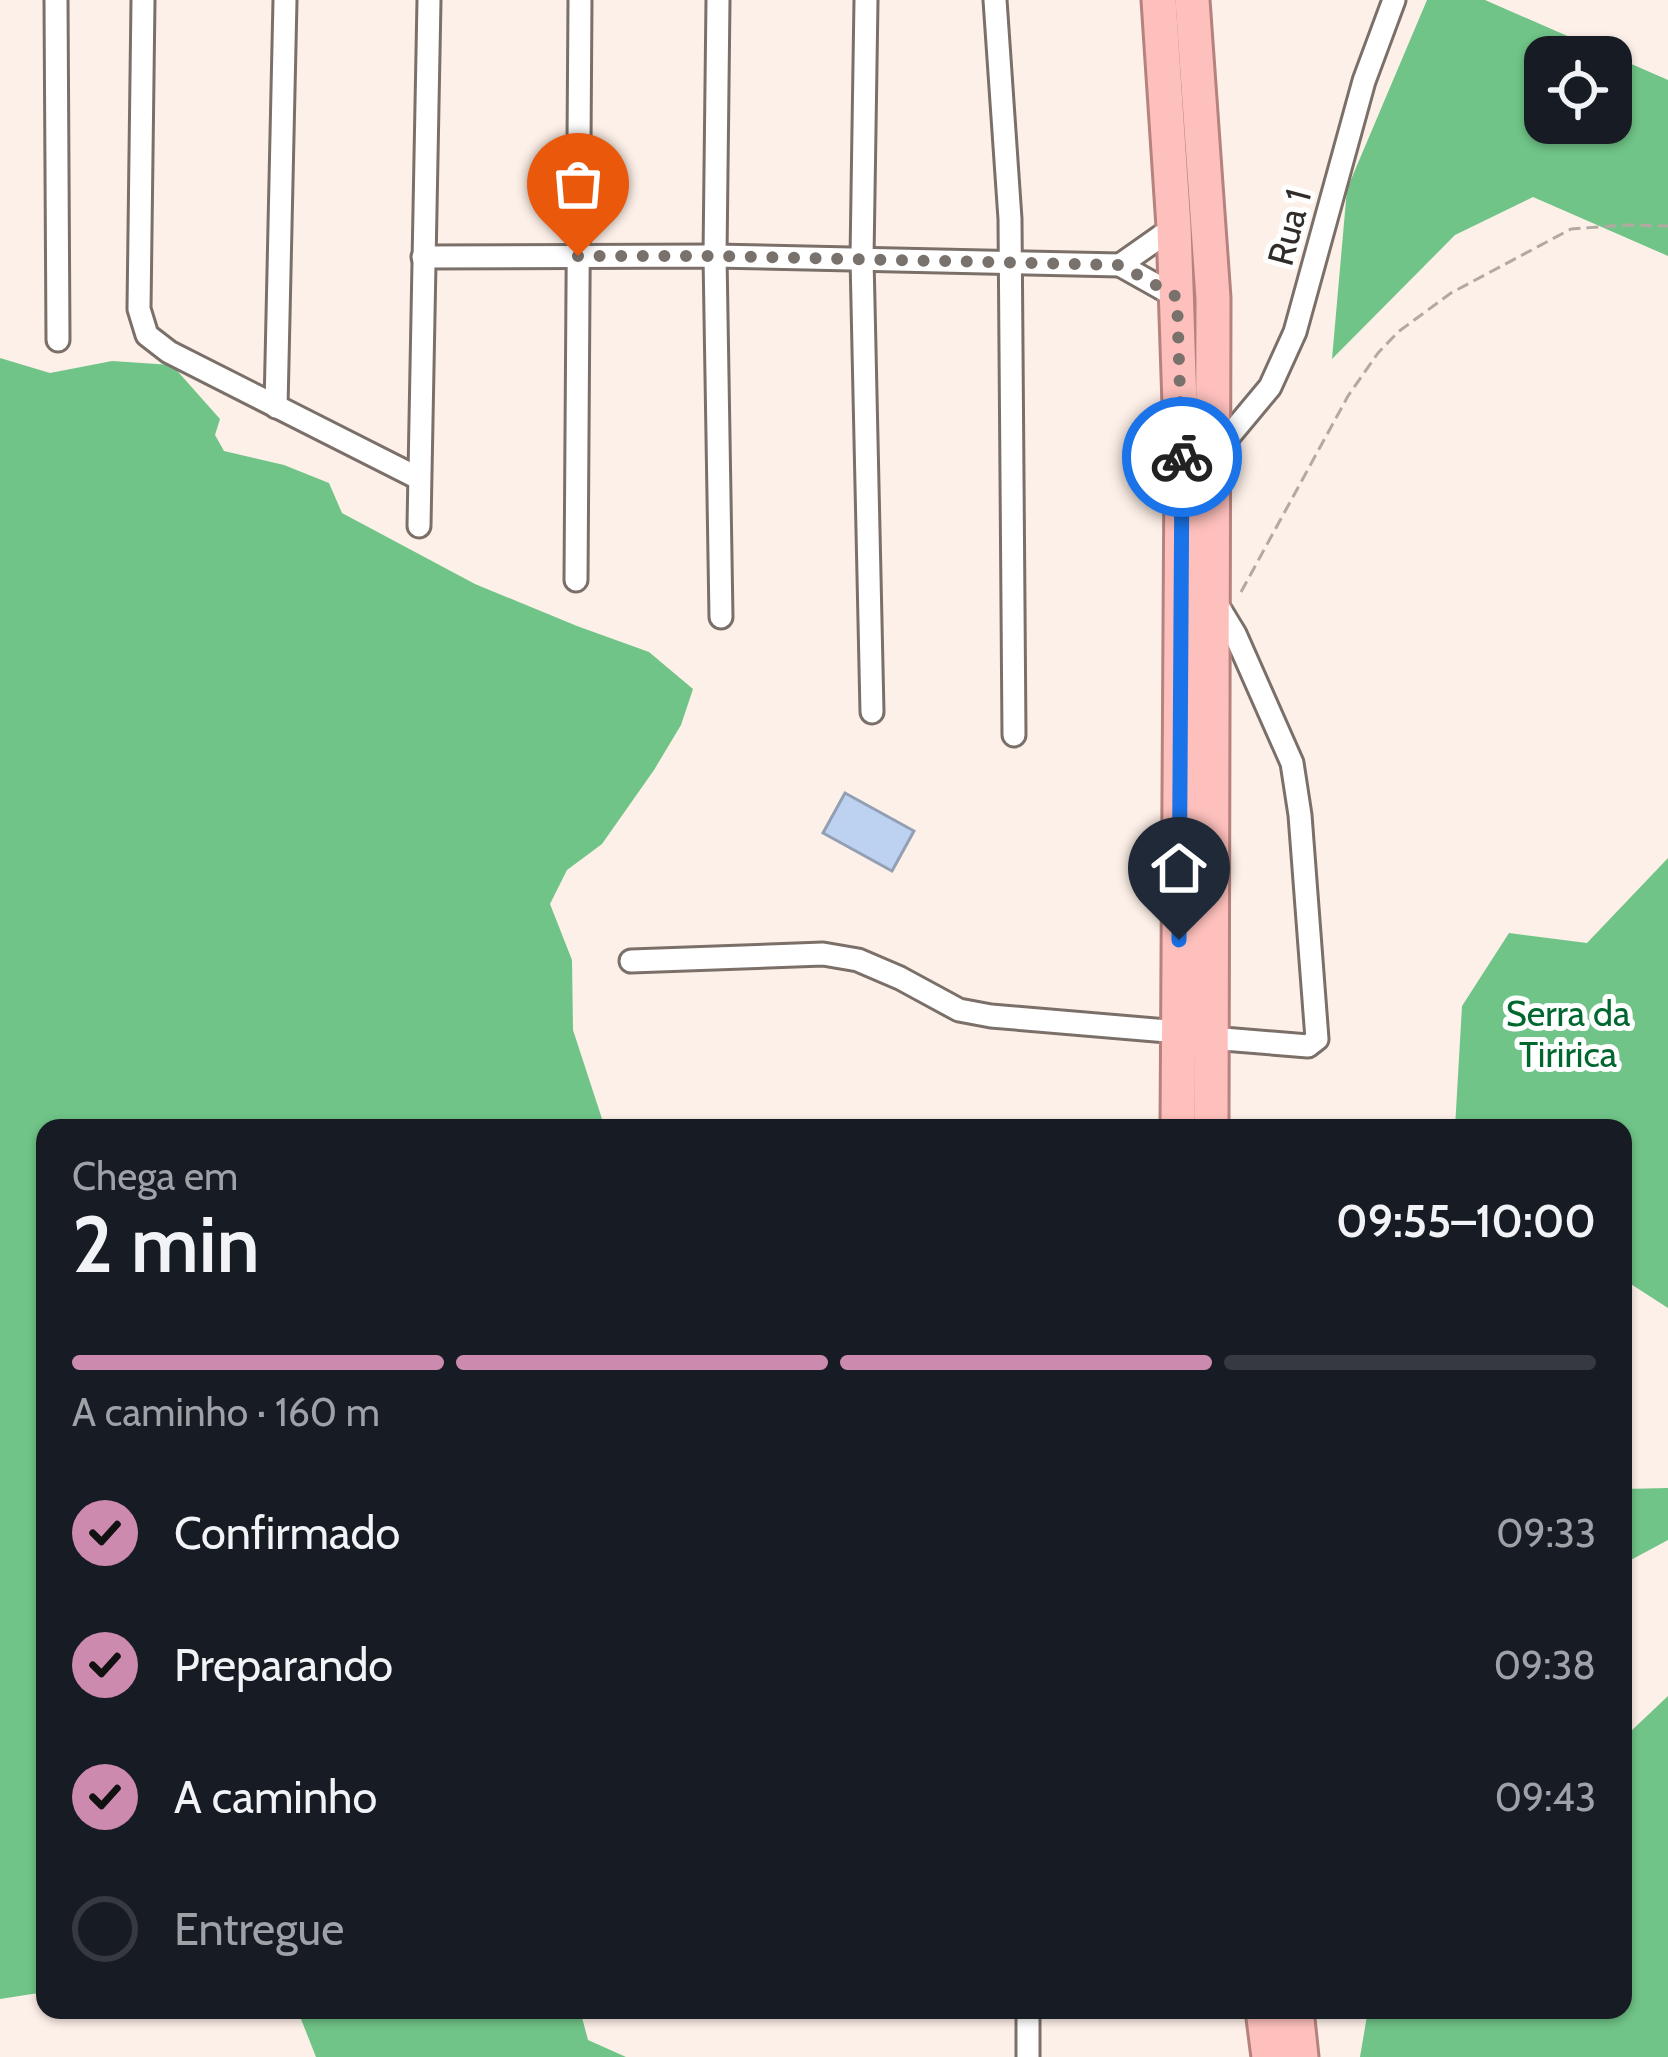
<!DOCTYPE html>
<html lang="pt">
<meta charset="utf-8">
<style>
body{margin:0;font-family:Cabin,sans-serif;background:#242831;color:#f1f3f6;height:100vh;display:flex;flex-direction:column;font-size:45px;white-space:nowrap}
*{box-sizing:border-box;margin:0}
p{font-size:39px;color:#9ea1a6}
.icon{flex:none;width:66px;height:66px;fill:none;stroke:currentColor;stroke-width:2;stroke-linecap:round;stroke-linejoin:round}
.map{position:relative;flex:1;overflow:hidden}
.panel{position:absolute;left:36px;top:1119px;width:1596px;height:900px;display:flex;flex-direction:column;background:#171b24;border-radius:24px;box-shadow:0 3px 9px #0004}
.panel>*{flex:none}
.buttons{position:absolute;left:1524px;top:36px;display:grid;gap:24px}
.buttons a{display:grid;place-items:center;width:108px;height:108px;border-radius:24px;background:#171b24;box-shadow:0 3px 9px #0004;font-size:60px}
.pin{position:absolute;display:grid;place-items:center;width:102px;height:102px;color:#fff;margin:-123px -51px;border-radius:50% 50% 50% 0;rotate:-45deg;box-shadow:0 0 12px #0007}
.pin .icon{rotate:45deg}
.courier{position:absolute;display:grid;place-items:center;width:120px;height:120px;margin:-60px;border:9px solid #1a73e8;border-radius:50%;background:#fff;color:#222;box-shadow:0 3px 15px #0007}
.summary em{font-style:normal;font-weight:600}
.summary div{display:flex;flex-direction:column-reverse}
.summary{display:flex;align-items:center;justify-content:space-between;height:204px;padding:0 36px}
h1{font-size:78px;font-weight:600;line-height:90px}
.bar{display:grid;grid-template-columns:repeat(4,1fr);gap:18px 12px;align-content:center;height:144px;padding:0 36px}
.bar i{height:15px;border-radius:9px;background:#363941}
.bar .selected{background:#cb8aae}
.bar p{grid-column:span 4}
ol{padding:0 36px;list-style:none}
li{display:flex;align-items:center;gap:36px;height:132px}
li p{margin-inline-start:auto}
li .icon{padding:12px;border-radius:50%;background:#cb8aae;color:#111;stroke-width:4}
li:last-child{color:#9ea1a6}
li i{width:66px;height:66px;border:6px solid #363941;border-radius:50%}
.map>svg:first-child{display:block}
</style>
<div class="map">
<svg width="1668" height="2057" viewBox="0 0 1668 2057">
<rect width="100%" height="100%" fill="#fdf0e8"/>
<g fill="#70c487" fill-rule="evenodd">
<path d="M1427,0H1485L1668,80V256L1533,197L1455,235L1332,359L1347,189ZM1545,57H1611V123H1545Z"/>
<path d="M0,358L50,373L112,361L172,365L220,419L215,435L224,451L284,465L329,483L342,513L475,584L577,626L649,652L693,689L681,725L654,770L602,844L567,870L550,904L572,960L573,1030L605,1128H45V1992L0,1999Z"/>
<path d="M1668,858V1308L1623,1279V1128H1455L1462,1006L1509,933L1587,943Z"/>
<path d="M1668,1488V1540L1627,1562L1623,1570V1489Z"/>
<path d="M1668,1696V2057H1360L1368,2010H1623V1774L1630,1777V1732Z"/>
<path d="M289,2010H580L588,2040L626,2057H316L299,2014Z"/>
</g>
<path fill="#bdd1f0" stroke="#93a0b4" stroke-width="3" d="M845,793L914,831L892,871L823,833Z"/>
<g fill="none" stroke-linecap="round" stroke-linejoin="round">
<defs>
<g id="minor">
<path d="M56,0L58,340"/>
<path d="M143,0L139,309L147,335L169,352L418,478"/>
<path d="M718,0L715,256L721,617"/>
<path d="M866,0L862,258L872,712"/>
<path d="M995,0L1010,219L1014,735"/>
<path d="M1174,227L1120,265L1177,297"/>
<path d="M423,257L715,256L1120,265"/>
<path d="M276,407L285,0"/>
<path d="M1215,453L1270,387L1295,332L1364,81L1394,0"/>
<path d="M419,526L429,0"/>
<path d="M576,580L580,0"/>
<path d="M631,961L823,954L858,960L900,978L959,1010L991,1016L1179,1032"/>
<path d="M1211,1038L1308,1046L1317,1039L1300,815L1292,763L1235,634L1213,598"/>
<path d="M1028,2057V2010"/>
</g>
<g id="trunk">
<path d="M1159,0L1174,227L1182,464L1178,1128"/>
<path d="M1192,0L1213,298L1211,1128"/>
<path d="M1263,2010L1269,2057"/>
<path d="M1296,2010L1301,2057"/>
</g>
</defs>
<use href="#minor" stroke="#7b7069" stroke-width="27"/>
<use href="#trunk" stroke="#b6827e" stroke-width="39"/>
<path stroke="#b3a9a3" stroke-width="3" stroke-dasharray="12 6" stroke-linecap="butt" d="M1241,592L1348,396L1378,353L1398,332L1451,293L1571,229L1626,225L1668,226"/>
<use href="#minor" stroke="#fff" stroke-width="21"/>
<use href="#trunk" stroke="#fec0bc" stroke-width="33"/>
</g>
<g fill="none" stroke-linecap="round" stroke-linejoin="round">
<path stroke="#78716c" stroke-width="12" stroke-dasharray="0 21.6" d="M578,256H715L1120,265L1177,297L1182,457"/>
<path stroke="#1a73e8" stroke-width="15" d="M1179,940L1182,457"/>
</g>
<g text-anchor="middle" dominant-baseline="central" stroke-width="10" stroke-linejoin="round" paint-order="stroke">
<g font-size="36" fill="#312c29" stroke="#fff">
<text transform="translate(1289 227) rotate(-75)">Rua 1</text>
</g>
<g font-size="36" fill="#00672f" stroke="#fff">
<text x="1568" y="1013">Serra da<tspan x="1568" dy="41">Tiririca</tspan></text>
</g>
</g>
</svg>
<div class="buttons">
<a><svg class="icon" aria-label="locate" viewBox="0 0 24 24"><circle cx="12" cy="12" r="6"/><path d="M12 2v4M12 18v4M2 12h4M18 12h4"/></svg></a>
</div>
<div class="pin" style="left:578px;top:256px;background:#ea580c"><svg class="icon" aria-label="bag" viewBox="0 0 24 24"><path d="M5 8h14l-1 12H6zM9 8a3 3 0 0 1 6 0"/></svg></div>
<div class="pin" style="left:1179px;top:940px;background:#1f2937"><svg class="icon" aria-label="home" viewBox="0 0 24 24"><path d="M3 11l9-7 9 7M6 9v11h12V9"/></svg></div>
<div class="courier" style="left:1182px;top:457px"><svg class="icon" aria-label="bike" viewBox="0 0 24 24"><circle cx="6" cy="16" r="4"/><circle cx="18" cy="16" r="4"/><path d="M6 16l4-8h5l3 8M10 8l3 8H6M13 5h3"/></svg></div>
<section class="panel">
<div class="summary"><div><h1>2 min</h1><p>Chega em</p></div><em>09:55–10:00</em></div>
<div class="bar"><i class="selected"></i><i class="selected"></i><i class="selected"></i><i></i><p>A caminho · 160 m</p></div>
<ol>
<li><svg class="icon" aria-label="check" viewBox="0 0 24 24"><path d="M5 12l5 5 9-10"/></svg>Confirmado<p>09:33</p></li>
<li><svg class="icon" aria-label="check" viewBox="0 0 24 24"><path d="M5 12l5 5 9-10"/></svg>Preparando<p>09:38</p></li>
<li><svg class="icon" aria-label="check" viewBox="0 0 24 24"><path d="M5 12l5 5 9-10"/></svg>A caminho<p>09:43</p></li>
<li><i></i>Entregue</li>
</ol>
</section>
</div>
